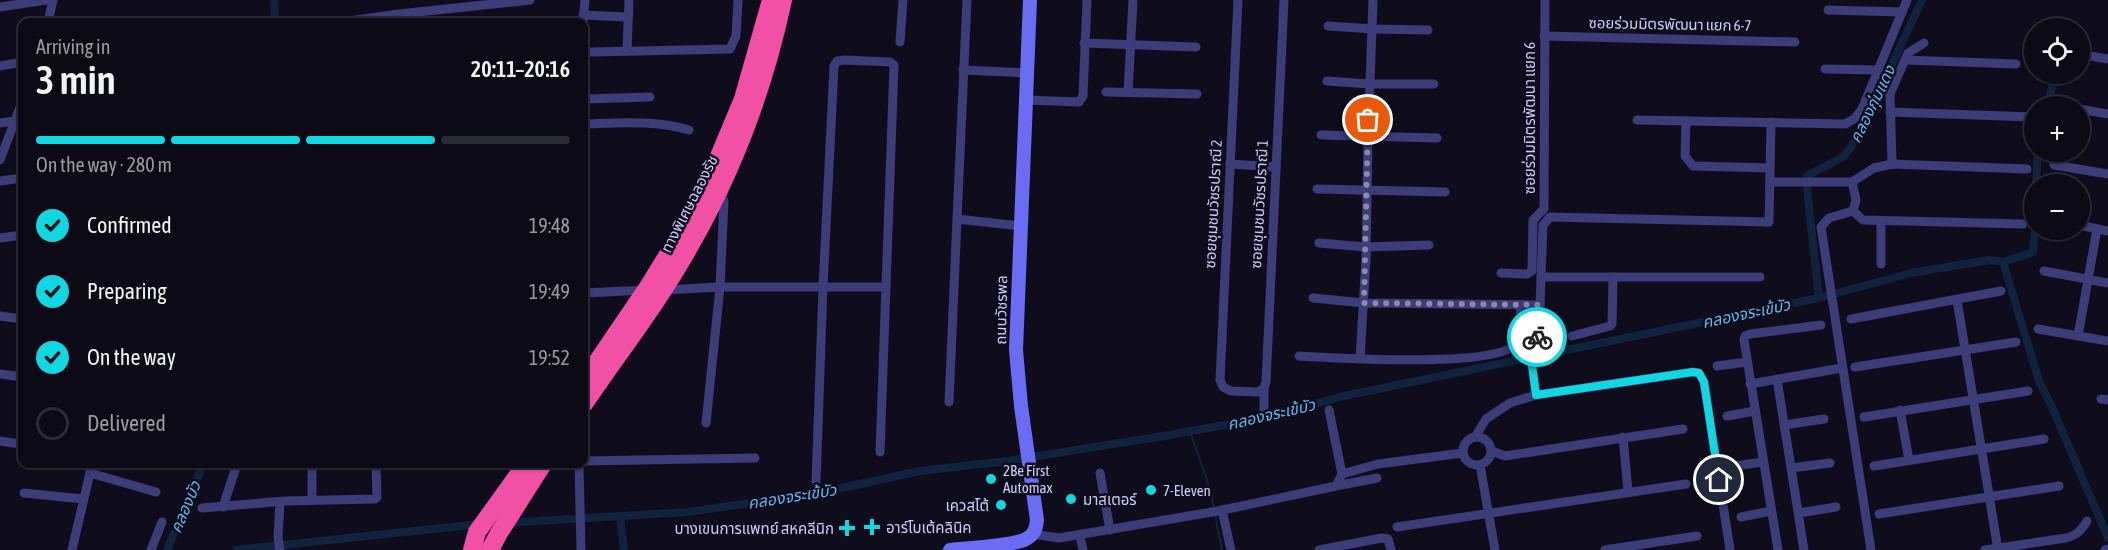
<!DOCTYPE html>
<meta charset="utf-8">
<style>
body{margin:0;font-family:"Asap Condensed","Noto Sans Thai",sans-serif;background:#191822;color:#f1f3f6;height:100vh;display:flex;flex-direction:column;font-size:22px;white-space:nowrap}
*{box-sizing:border-box;margin:0}
p{font-size:20px;color:#9a9aa0}
.icon{flex:none;width:33px;height:33px;fill:none;stroke:currentColor;stroke-width:2;stroke-linecap:round;stroke-linejoin:round}
.map{position:relative;flex:1;overflow:hidden}
.sheet{position:absolute;left:18px;top:18px;width:570px;height:450px;display:flex;flex-direction:column;background:#0b0a15;border-radius:12px;box-shadow:0 2px 4px #0004,0 0 0 2px #2b2b34}
.sheet>*{flex:none}
.fabs{position:absolute;left:2024px;top:18px;display:grid;gap:12px}
.fabs a{display:grid;place-items:center;width:66px;height:66px;border-radius:50%;background:#0b0a15;box-shadow:0 2px 4px #0004,0 0 0 2px #2b2b34;font-size:30px}
.pin{position:absolute;display:grid;place-items:center;width:51px;height:51px;color:#fff;margin:-26px;border:3px solid #fff;border-radius:50%;box-shadow:0 2px 6px #0007}
.courier{position:absolute;display:grid;place-items:center;width:60px;height:60px;margin:-30px;border:4px solid #11d7e2;border-radius:50%;background:#fff;color:#222;box-shadow:0 2px 8px #0007}
.overview em{font-style:normal;font-weight:600}
.overview div{display:flex;flex-direction:column-reverse}
.overview{display:flex;align-items:center;justify-content:space-between;height:102px;padding:0 18px}
h1{font-size:39px;font-weight:600;line-height:45px}
.bar{display:grid;grid-template-columns:repeat(4,1fr);gap:9px 6px;align-content:center;height:72px;padding:0 18px}
.bar i{height:8px;border-radius:4px;background:#2b2b34}
.bar .active{background:#11d7e2}
.bar p{grid-column:span 4}
ol{padding:0 18px;list-style:none}
li{display:flex;align-items:center;gap:18px;height:66px}
li p{margin-inline-start:auto}
li .icon{padding:6px;border-radius:50%;background:#11d7e2;color:#111;stroke-width:4}
li:last-child{color:#9a9aa0}
li i{width:33px;height:33px;border:3px solid #2b2b34;border-radius:50%}
.map>svg:first-child{display:block}
</style>
<div class="map">
<svg width="2108" height="550" viewBox="0 0 2108 550">
<rect width="100%" height="100%" fill="#0f0d1c"/>
<g fill="none" stroke-linecap="round" stroke-linejoin="round">
<g stroke="#0f233e" stroke-width="2">
<path d="M1190,431L1210,489L1214,508"/>
<path d="M1215,514L1222,550"/>
</g>
<g stroke="#0f233e" stroke-width="8">
<path d="M274,0L275,22"/>
<path d="M2047,106L2054,80"/>
<path d="M2036,184L2038,152"/>
<path d="M2003,262L2033,252L2035,230"/>
<path d="M1819,298L1808,198L1807,176L1843,157L1850,149L1870,112L1922,0"/>
<path d="M620,516L624,550"/>
<path d="M505,523L688,512L819,493L920,471L1007,461L1164,436L1263,418L1344,396L1819,298L1911,273L1989,260L2003,262L2039,381L2052,407L2108,538"/>
<path d="M167,550L203,464"/>
<path d="M236,550L480,524"/>
</g>
<g stroke="#3b3c78" stroke-width="9">
<path d="M1238,0L1220,380L1223,387L1231,391L1258,392L1264,388L1266,382L1284,0"/>
<path d="M0,7L46,0"/>
<path d="M1828,10L1902,12"/>
<path d="M583,15L628,17"/>
<path d="M48,22L53,0"/>
<path d="M342,22L399,14L530,0"/>
<path d="M583,22L585,0"/>
<path d="M1328,26L1373,29L1428,30"/>
<path d="M1544,36L1795,42"/>
<path d="M900,42L903,0"/>
<path d="M1084,43L1196,47"/>
<path d="M627,51L629,0"/>
<path d="M592,52L730,49L736,36L738,0"/>
<path d="M2085,55L2108,59"/>
<path d="M1905,60L2016,64"/>
<path d="M0,66L22,62"/>
<path d="M1825,69L1879,70"/>
<path d="M963,70L1027,73"/>
<path d="M1327,81L1370,84H1434"/>
<path d="M1106,92L1197,94"/>
<path d="M1128,92L1133,0"/>
<path d="M584,99L650,97"/>
<path d="M1026,100L1079,102L1083,96L1087,0"/>
<path d="M2079,109L2108,114"/>
<path d="M1890,112L2033,117"/>
<path d="M1637,120L1845,124L1854,119L1862,109L1907,0"/>
<path d="M1686,121L1685,156L1693,166L1770,168"/>
<path d="M0,123L22,120"/>
<path d="M584,124C619,123 655,120 689,130"/>
<path d="M1321,135L1437,138"/>
<path d="M0,160L22,102"/>
<path d="M1230,164L1276,167"/>
<path d="M1892,164L1890,94L1908,53L1924,43"/>
<path d="M2054,165L2108,174"/>
<path d="M0,181L22,178"/>
<path d="M1770,182H1852L1874,168L1892,164L2027,169"/>
<path d="M1852,182L1856,200L1853,211L1863,220L2023,224"/>
<path d="M1317,189L1445,192"/>
<path d="M724,201L720,287H886"/>
<path d="M1853,211L1829,218L1821,227L1871,550"/>
<path d="M957,219L967,0"/>
<path d="M2079,225L2108,231"/>
<path d="M0,238L22,235"/>
<path d="M1319,243L1366,247L1429,245"/>
<path d="M1881,264V221"/>
<path d="M2044,271L2108,283"/>
<path d="M1501,273L1527,274L1532,271L1533,220L1544,209L1545,0"/>
<path d="M1541,277H1760"/>
<path d="M664,290L720,287L706,423"/>
<path d="M584,293L647,290"/>
<path d="M1313,298L1364,303L1540,305"/>
<path d="M1957,300L1998,550"/>
<path d="M0,316L22,319"/>
<path d="M1851,319L2001,291"/>
<path d="M2038,329L2108,341"/>
<path d="M1572,336L1610,326L1612,324L1613,277"/>
<path d="M2078,336L2097,229"/>
<path d="M1299,356C1337,358 1491,368 1515,345C1525,337 1520,317 1520,305"/>
<path d="M1360,359L1366,259L1368,137L1373,0"/>
<path d="M1717,366L1747,362"/>
<path d="M1855,367L2016,342"/>
<path d="M0,374L22,377"/>
<path d="M1777,379L1804,550"/>
<path d="M1750,384L1842,368"/>
<path d="M1264,388V414"/>
<path d="M1536,395L1532,365L1540,305L1543,225L1550,217L1769,222L1771,122"/>
<path d="M2101,399L2108,400"/>
<path d="M949,402L957,219L1020,226"/>
<path d="M1329,410L1342,474"/>
<path d="M1900,410L1909,460"/>
<path d="M1727,416L1755,411"/>
<path d="M1864,417L2028,391"/>
<path d="M1784,425L1824,419"/>
<circle cx="1477" cy="451" r="14"/>
<path d="M1475,437L1486,419L1510,403L1536,395L1693,372L1699,373L1704,382L1730,550"/>
<path d="M1623,437L1628,491"/>
<path d="M0,441L20,444"/>
<path d="M1492,451L1505,456L1683,429"/>
<path d="M584,461L755,458"/>
<path d="M437,464H491"/>
<path d="M579,464L581,550"/>
<path d="M1480,465L1495,550"/>
<path d="M1735,466L1763,462"/>
<path d="M1874,466L2044,439"/>
<path d="M1791,468L1830,463"/>
<path d="M90,473L156,492"/>
<path d="M1100,473L1110,530"/>
<path d="M816,482L823,287L834,66L837,61L844,60L890,62L894,65L880,452"/>
<path d="M1336,486L1377,478"/>
<path d="M24,493L83,499"/>
<path d="M312,500V464"/>
<path d="M223,507L237,464"/>
<path d="M202,508L285,501L375,499L377,497L376,464"/>
<path d="M1222,510L1231,550"/>
<path d="M1799,513L1836,507"/>
<path d="M1879,514L2059,486"/>
<path d="M1741,517L1771,511"/>
<path d="M1397,527L1686,484"/>
<path d="M1032,534L1059,538L1218,511L1336,486L1342,474L1378,464L1463,453"/>
<path d="M1080,536L1083,550"/>
<path d="M72,550L92,464"/>
<path d="M151,550L162,522"/>
<path d="M280,550L278,537L280,502"/>
<path d="M1319,550L1382,538L1388,539L1391,550"/>
<path d="M1605,550L1697,536"/>
<path d="M1778,550L1744,340L1745,336L1750,334L1821,325"/>
<path d="M1985,550L2066,538C2077,535 2081,531 2087,521"/>
<path d="M2105,550L2108,549"/>
</g>
<path stroke="#6a6df4" stroke-width="14" d="M950,550C968,548 1012,546 1026,539C1034,535 1036,529 1037,520L1021,406L1016,350L1030,0"/>
<g stroke="#f250a5" stroke-width="18">
<path d="M472,550L477,532L526,464"/>
<path d="M490,550L499,533L543,464"/>
</g>
<g stroke="#f250a5" stroke-width="18">
<path d="M584,381L648,287L685,227L715,166L743,99L771,0"/>
<path d="M584,404C620,351 660,300 691,244C734,168 765,85 783,0"/>
</g>
</g>
<g fill="none" stroke-linecap="round" stroke-linejoin="round">
<path stroke="#8c89ad" stroke-width="6" stroke-dasharray="0 10.8" d="M1368,120L1364,303L1540,305L1537,337"/>
<path stroke="#11d7e2" stroke-width="8" d="M1537,337L1532,365L1536,395L1693,372L1699,373L1704,382L1719,480"/>
</g>
<g fill="#11d7e2" stroke="#0f0d1c" stroke-width="2">
<circle cx="991" cy="479" r="6"/>
<circle cx="1151" cy="490" r="6"/>
<circle cx="1071" cy="499" r="6"/>
<circle cx="1001" cy="505" r="6"/>
<path d="M869 518h6v6h6v6h-6v6h-6v-6h-6v-6h6z"/>
<path d="M844 519h6v6h6v6h-6v6h-6v-6h-6v-6h6z"/>
</g>
<g text-anchor="middle" dominant-baseline="central" stroke-width="5" stroke-linejoin="round" paint-order="stroke">
<g font-size="15" fill="#cfccfb" stroke="#0f0d1c">
<text transform="translate(1670 24) rotate(1)">ซอยร่วมมิตรพัฒนา แยก 6-7</text>
<text transform="translate(1529 118) rotate(-90)">ซอยร่วมมิตรพัฒนา แยก 6</text>
<text transform="translate(689 204) rotate(-63)">ทางพิเศษฉลองรัช</text>
<text transform="translate(1213 204) rotate(-87)">ซอยชุมชนวัชรปราณี 2</text>
<text transform="translate(1259 204) rotate(-87)">ซอยชุมชนวัชรปราณี 1</text>
<text transform="translate(1001 310) rotate(-89)">ถนนวัชรพล</text>
</g>
<g font-size="15" fill="#cfccfb" stroke="#0f0d1c" text-anchor="start">
<text x="1003" y="470">2Be First<tspan x="1003" dy="17">Automax</tspan></text>
<text x="1163" y="490">7-Eleven</text>
<text x="1083" y="499">มาสเตอร์</text>
<text x="989" y="505" text-anchor="end">เควสโต้</text>
<text x="886" y="527">อาร์โบเต้คลินิค</text>
<text x="834" y="528" text-anchor="end">บางเขนการแพทย์ สหคลีนิก</text>
</g>
<g font-size="16" font-style="italic" fill="#62b7f3" stroke="#0f0d1c">
<text transform="translate(1872 104) rotate(-64)">คลองกุ่มแดง</text>
<text transform="translate(1746 313) rotate(-12)">คลองจระเข้บัว</text>
<text transform="translate(1271 414) rotate(-13)">คลองจระเข้บัว</text>
<text transform="translate(792 496) rotate(-9)">คลองจระเข้บัว</text>
<text transform="translate(185 507) rotate(-67)">คลองบัว</text>
</g>
</g>
</svg>
<div class="fabs">
<a><svg class="icon" aria-label="locate" viewBox="0 0 24 24"><circle cx="12" cy="12" r="6"/><path d="M12 2v4M12 18v4M2 12h4M18 12h4"/></svg></a>
<a>+</a>
<a>−</a>
</div>
<div class="pin" style="left:1368px;top:120px;background:#ea580c"><svg class="icon" aria-label="bag" viewBox="0 0 24 24"><path d="M5 8h14l-1 12H6zM9 8a3 3 0 0 1 6 0"/></svg></div>
<div class="pin" style="left:1719px;top:480px;background:#1f2937"><svg class="icon" aria-label="home" viewBox="0 0 24 24"><path d="M3 11l9-7 9 7M6 9v11h12V9"/></svg></div>
<div class="courier" style="left:1537px;top:337px"><svg class="icon" aria-label="bike" viewBox="0 0 24 24"><circle cx="6" cy="16" r="4"/><circle cx="18" cy="16" r="4"/><path d="M6 16l4-8h5l3 8M10 8l3 8H6M13 5h3"/></svg></div>
<section class="sheet">
<div class="overview"><div><h1>3 min</h1><p>Arriving in</p></div><em>20:11–20:16</em></div>
<div class="bar"><i class="active"></i><i class="active"></i><i class="active"></i><i></i><p>On the way · 280 m</p></div>
<ol>
<li><svg class="icon" aria-label="check" viewBox="0 0 24 24"><path d="M5 12l5 5 9-10"/></svg>Confirmed<p>19:48</p></li>
<li><svg class="icon" aria-label="check" viewBox="0 0 24 24"><path d="M5 12l5 5 9-10"/></svg>Preparing<p>19:49</p></li>
<li><svg class="icon" aria-label="check" viewBox="0 0 24 24"><path d="M5 12l5 5 9-10"/></svg>On the way<p>19:52</p></li>
<li><i></i>Delivered</li>
</ol>
</section>
</div>
